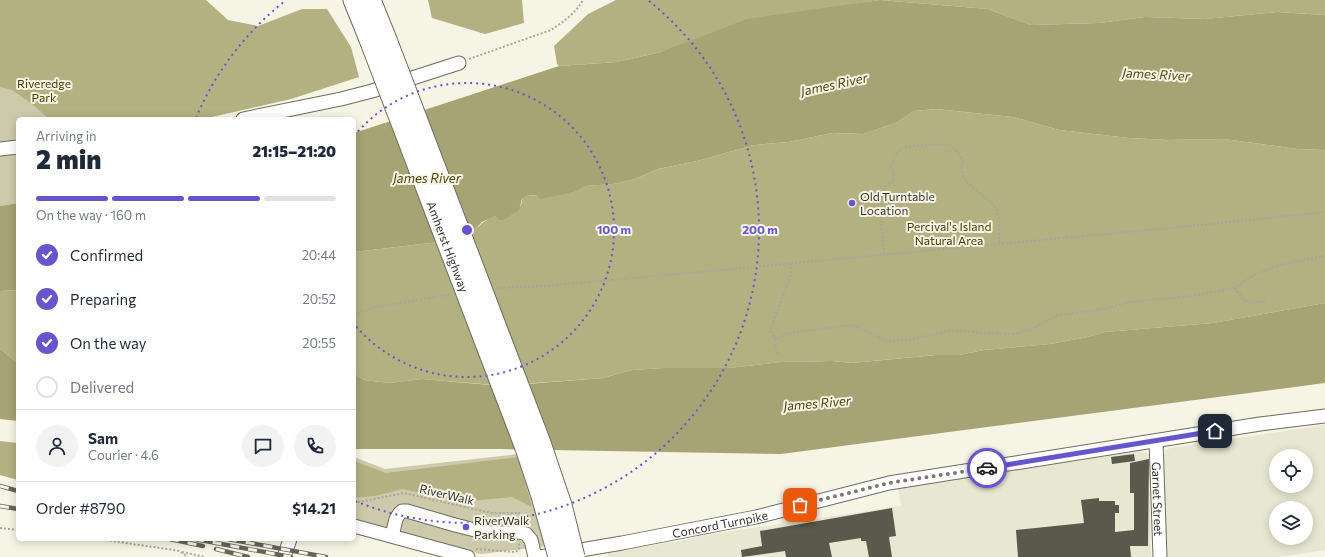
<!DOCTYPE html>
<meta charset="utf-8">
<style>
body{margin:0;font-family:Commissioner,sans-serif;background:#f2f2f3;color:#1f2937;height:100vh;display:flex;flex-direction:column;font-size:15px;white-space:nowrap}
*{box-sizing:border-box;margin:0}
p{font-size:13px;color:#747a83}
.icon{flex:none;width:22px;height:22px;fill:none;stroke:currentColor;stroke-width:2;stroke-linecap:round;stroke-linejoin:round}
.map{position:relative;flex:1;overflow:hidden}
.details{position:absolute;left:16px;top:117px;width:340px;height:424px;display:flex;flex-direction:column;background:#fff;border-radius:6px;box-shadow:0 2px 10px #0003}
.details>*{flex:none}
.buttons{position:absolute;left:1269px;top:449px;display:grid;gap:8px}
.buttons a{display:grid;place-items:center;width:44px;height:44px;border-radius:50%;background:#fff;box-shadow:0 2px 10px #0003;font-size:20px}
.pin{position:absolute;display:grid;place-items:center;width:34px;height:34px;color:#fff;margin:-17px;border-radius:8px;box-shadow:0 2px 6px #0006}
.courier{position:absolute;display:grid;place-items:center;width:40px;height:40px;margin:-20px;border:3px solid #6755ce;border-radius:50%;background:#fff;color:#222;box-shadow:0 1px 5px #0007}
.overview em{font-style:normal;font-weight:800}
.overview div{display:flex;flex-direction:column-reverse}
.overview{display:flex;align-items:center;justify-content:space-between;height:68px;padding:0 20px}
h1{font-size:26px;font-weight:800;line-height:30px}
.bar{display:grid;grid-template-columns:repeat(4,1fr);gap:6px 4px;align-content:center;height:48px;padding:0 20px}
.bar i{height:5px;border-radius:3px;background:#e0e1e3}
.bar .on{background:#6755ce}
.bar p{grid-column:span 4}
.line{display:flex;align-items:center;gap:10px;padding:0 20px;border-top:1px solid #e0e1e3}
.line div{flex:1}
.round{display:grid;place-items:center;flex:none;width:42px;height:42px;border-radius:21px;background:#f2f2f3}
ol{padding:0 20px;list-style:none}
li{display:flex;align-items:center;gap:12px;height:44px}
li p{margin-inline-start:auto}
li .icon{padding:4px;border-radius:50%;background:#6755ce;color:#fff;stroke-width:4}
li:last-child{color:#747a83}
li i{width:22px;height:22px;border:2px solid #e0e1e3;border-radius:50%}
.map>svg:first-child{display:block}
</style>
<div class="map">
<svg width="1325" height="557" viewBox="0 0 1325 557">
<rect width="100%" height="100%" fill="#f5f4e5"/>
<g fill="#e8e7d2" fill-rule="evenodd">
<path d="M1325,425V550L1280,557H1164L1163,457L1166,450L1170,448ZM1276,456H1306V486H1276ZM1276,508H1306V538H1276Z"/>
<path d="M1140,451L1147,453L1150,459L1151,557H608V552L686,540L699,536L901,506L898,488Z"/>
</g>
<g fill="#cccaaa">
<path d="M0,61L119,119H18V203L0,206Z"/>
<path d="M518,454L547,546L481,554L354,522V457L385,469Z"/>
</g>
<g fill="#b3b181">
<path d="M0,0H206L228,20L258,26L302,9H327L351,47L359,77L291,99L203,119H49L32,104L12,90L0,87Z"/>
<path d="M428,0H522L524,23L485,34L432,18Z"/>
<path d="M616,0H1325V15L1277,12L1205,19L1145,17L1099,23L1031,25L988,9L880,0L836,7L661,52L617,62L559,66L557,64L554,46L588,14Z"/>
<path d="M936,109L1013,117L1059,130L1129,138L1168,140L1224,139L1297,149L1325,150V303L1213,323L1105,332L1088,337L1050,344L984,350L959,355H936L851,363L833,361L781,362L729,368H663L632,370L603,378L522,384L465,234C477,231 481,221 495,216L504,220L521,205L523,196H526L575,192L584,186L614,184L635,179L658,169L697,161L754,145L789,142L832,133L863,134L896,123L914,111Z"/>
<path d="M439,242L494,385L422,379L390,383L364,380L354,373V252Z"/>
<path d="M18,290V363L0,349V291Z"/>
<path d="M0,441L18,443V480L0,475Z"/>
<path d="M518,457L532,507L512,497L461,502L403,489L375,496L354,498V461L386,473Z"/>
</g>
<g fill="#a6a474">
<path d="M880,0L988,9L1031,25L1099,23L1145,17L1205,19L1277,12L1325,15V150L1297,149L1224,139L1168,140L1129,138L1059,130L1013,117L936,109L914,111L896,123L863,134L832,133L789,142L754,145L697,161L658,169L635,179L614,184L585,186L575,192L540,199L536,195L526,196L522,199L519,210L504,220H500L495,216L482,222L472,232L439,242L354,252V133L559,66L617,62L661,52L747,19Z"/>
<path d="M18,203V290L0,291V206Z"/>
<path d="M1325,303V383L781,454L500,449H354V373L364,380L390,383L422,379L502,386L603,378L632,370L663,368H729L781,362L833,361L851,363L873,361L936,355H959L984,350L1050,344L1088,337L1105,332L1213,323Z"/>
<path d="M0,349L18,363V421L0,419Z"/>
</g>
<g fill="#59594c">
<path d="M1134,454L1135,461L1112,464L1111,457Z"/>
<path d="M1149,459L1148,546H1130L1131,557H1018L1016,530L1084,523L1081,500L1099,498V501H1115V505H1119V513H1115V532L1134,530V493H1130V463Z"/>
<path d="M892,508L896,536L889,537L892,557H869L866,541H861V538L829,543L832,557H786L785,551L742,557L741,550L762,546L760,531Z"/>
</g>
<g fill="none" stroke-linecap="round" stroke-linejoin="round">
<defs>
<g id="minor">
<path d="M243,119L341,99L372,91L459,63"/>
<path d="M0,149L18,147"/>
<path id="s1" d="M1156,441L1160,557"/>
<path d="M354,526L468,557"/>
<path d="M392,536L396,519L399,514L402,511H407L455,525L487,533H510L520,532L526,534L531,540L535,557"/>
<path d="M284,557L290,539"/>
<path id="s2" d="M540,557L622,543L756,517L889,483L1260,424L1325,416"/>
</g>
<g id="highway">
<path d="M353,0L370,42"/>
<path d="M371,0L386,37"/>
</g>
</defs>
<use href="#minor" stroke="#6d6c5f" stroke-width="15"/>
<use href="#highway" stroke="#6d6c5f" stroke-width="21"/>
<g stroke="#a7a79b" stroke-width="2" stroke-dasharray="2 2" stroke-linecap="butt">
<path d="M469,59L551,30C563,22 576,13 583,0"/>
<path d="M884,254C884,240 875,194 887,185C889,184 891,183 893,182L894,172L890,168C892,162 895,153 901,149C906,145 945,143 951,146C957,149 959,156 963,160C954,185 987,192 996,209C1001,220 999,232 999,243"/>
<path d="M791,263V274L770,331L776,339L789,333L851,325L888,341L908,340L948,331H966L982,333L1014,334L1029,330L1059,315L1098,310L1130,302L1191,296L1235,288L1254,275L1279,265L1325,256"/>
<path d="M496,288L543,286L688,273L1181,227L1325,212"/>
<path d="M1235,288C1246,304 1247,304 1266,301"/>
<path d="M354,315L376,307L452,294"/>
<path d="M774,336L778,355"/>
<path d="M354,503L404,493L491,513H519V521"/>
<path d="M0,528L18,530"/>
<path d="M98,539L174,550L179,551L188,557"/>
<path d="M476,549L515,552L519,550V544"/>
<path d="M182,552L205,557"/>
</g>
<use href="#minor" stroke="#fff" stroke-width="13"/>
<use href="#highway" stroke="#fff" stroke-width="19"/>
<defs>
<g id="rail">
<path d="M0,486L18,491"/>
<path d="M0,506L18,509"/>
<path d="M170,539L203,546"/>
<path d="M195,539L291,557"/>
<path d="M228,539L326,557"/>
<path d="M216,549L248,557"/>
</g>
</defs>
<use href="#rail" stroke="#64645c" stroke-width="4.5"/>
<use href="#rail" stroke="#f5f4e5" stroke-width="3" stroke-dasharray="9" stroke-linecap="butt"/>
<defs>
<g id="highway-bridge">
<path d="M386,37L541,443L562,505L575,557"/>
<path id="s3" d="M370,42L525,448L541,496L558,557"/>
</g>
</defs>
<use href="#highway-bridge" stroke="#6d6c5f" stroke-width="21" stroke-linecap="butt"/>
<use href="#highway-bridge" stroke="#fff" stroke-width="19"/>
</g>
<g fill="none" stroke-linecap="round" stroke-linejoin="round">
<path stroke="#78786f" stroke-width="4" stroke-dasharray="0 7.2" d="M800,505L889,483L987,468"/>
<path stroke="#6755ce" stroke-width="5" d="M987,468L1215,431"/>
</g>
<g fill="none" stroke="#6755ce" stroke-width="2" stroke-dasharray="2 4">
<path d="M354 136A147 147 0 1 1 354 324"/>
<path d="M196 118A293 293 0 0 1 285 1M649 1A293 293 0 0 1 355 501"/>
</g>
<g fill="#6755ce" stroke="#f5f4e5" stroke-width="1.5">
<circle cx="852" cy="203" r="4"/>
<circle cx="466" cy="527" r="4"/>
</g>
<g text-anchor="middle" dominant-baseline="central" stroke-width="4" stroke-linejoin="round" paint-order="stroke">
<g font-size="12" fill="#413d00" stroke="#f5f4e5">
<text x="44" y="83">Riveredge<tspan x="44" dy="14">Park</tspan></text>
<text x="949" y="226">Percival's Island<tspan x="949" dy="14">Natural Area</tspan></text>
</g>
<g font-size="12" fill="#35352f" stroke="#f5f4e5" text-anchor="start">
<text x="860" y="196">Old Turntable<tspan x="860" dy="14">Location</tspan></text>
<text x="474" y="520">RiverWalk<tspan x="474" dy="14">Parking</tspan></text>
</g>
<g font-size="12" fill="#35352f" stroke="#f5f4e5">
<text stroke="none"><textPath href="#s3" startOffset="219">Amherst Highway</textPath></text>
<text transform="translate(447 494) rotate(13)">RiverWalk</text>
<text stroke="none"><textPath href="#s1" startOffset="58">Garnet Street</textPath></text>
<text stroke="none"><textPath href="#s2" startOffset="183">Concord Turnpike</textPath></text>
</g>
<g font-size="13" font-style="italic" fill="#4c480e" stroke="#f5f4e5">
<text transform="translate(1156 74) rotate(3)">James River</text>
<text transform="translate(834 84) rotate(-12)">James River</text>
<text x="427" y="178">James River</text>
<text transform="translate(817 403) rotate(-5)">James River</text>
</g>
</g>
<circle cx="467" cy="230" r="6" fill="#6755ce" stroke="#f5f4e5" stroke-width="2"/>
<g font-size="12" text-anchor="middle" font-weight="bold" fill="#6755ce" stroke="#f5f4e5" stroke-width="4" stroke-linejoin="round" paint-order="stroke">
<text x="614" y="234">100 m</text>
<text x="760" y="234">200 m</text>
</g>
</svg>
<div class="buttons">
<a><svg class="icon" aria-label="locate" viewBox="0 0 24 24"><circle cx="12" cy="12" r="6"/><path d="M12 2v4M12 18v4M2 12h4M18 12h4"/></svg></a>
<a><svg class="icon" aria-label="layers" viewBox="0 0 24 24"><path d="M12 4l9 5-9 5-9-5zM3 14l9 5 9-5"/></svg></a>
</div>
<div class="pin" style="left:800px;top:505px;background:#ea580c"><svg class="icon" aria-label="bag" viewBox="0 0 24 24"><path d="M5 8h14l-1 12H6zM9 8a3 3 0 0 1 6 0"/></svg></div>
<div class="pin" style="left:1215px;top:431px;background:#1f2937"><svg class="icon" aria-label="home" viewBox="0 0 24 24"><path d="M3 11l9-7 9 7M6 9v11h12V9"/></svg></div>
<div class="courier" style="left:987px;top:468px"><svg class="icon" aria-label="car" viewBox="0 0 24 24"><path d="M5 17H2v-5l4-1 3-4h7l3 4 3 1v5h-3M9 17h6M6 11h13"/><circle cx="7" cy="17" r="2"/><circle cx="17" cy="17" r="2"/></svg></div>
<section class="details">
<div class="overview"><div><h1>2 min</h1><p>Arriving in</p></div><em>21:15–21:20</em></div>
<div class="bar"><i class="on"></i><i class="on"></i><i class="on"></i><i></i><p>On the way · 160 m</p></div>
<ol>
<li><svg class="icon" aria-label="check" viewBox="0 0 24 24"><path d="M5 12l5 5 9-10"/></svg>Confirmed<p>20:44</p></li>
<li><svg class="icon" aria-label="check" viewBox="0 0 24 24"><path d="M5 12l5 5 9-10"/></svg>Preparing<p>20:52</p></li>
<li><svg class="icon" aria-label="check" viewBox="0 0 24 24"><path d="M5 12l5 5 9-10"/></svg>On the way<p>20:55</p></li>
<li><i></i>Delivered</li>
</ol>
<div class="line" style="height:72px"><a class="round"><svg class="icon" aria-label="person" viewBox="0 0 24 24"><circle cx="12" cy="8" r="4"/><path d="M4 21q1-7 8-7t8 7"/></svg></a><div><b>Sam</b><p>Courier · 4.6</p></div><a class="round"><svg class="icon" aria-label="chat" viewBox="0 0 24 24"><path d="M4 5h16v11H9l-5 4z"/></svg></a><a class="round"><svg class="icon" aria-label="phone" viewBox="0 0 24 24"><path d="M5 4h4l2 5-3 2q2 4 5 5l2-3 5 2v4C11 20 4 13 5 4z"/></svg></a></div>
<div class="line" style="height:52px"><div>Order #8790</div><b>$14.21</b></div>
</section>
</div>
